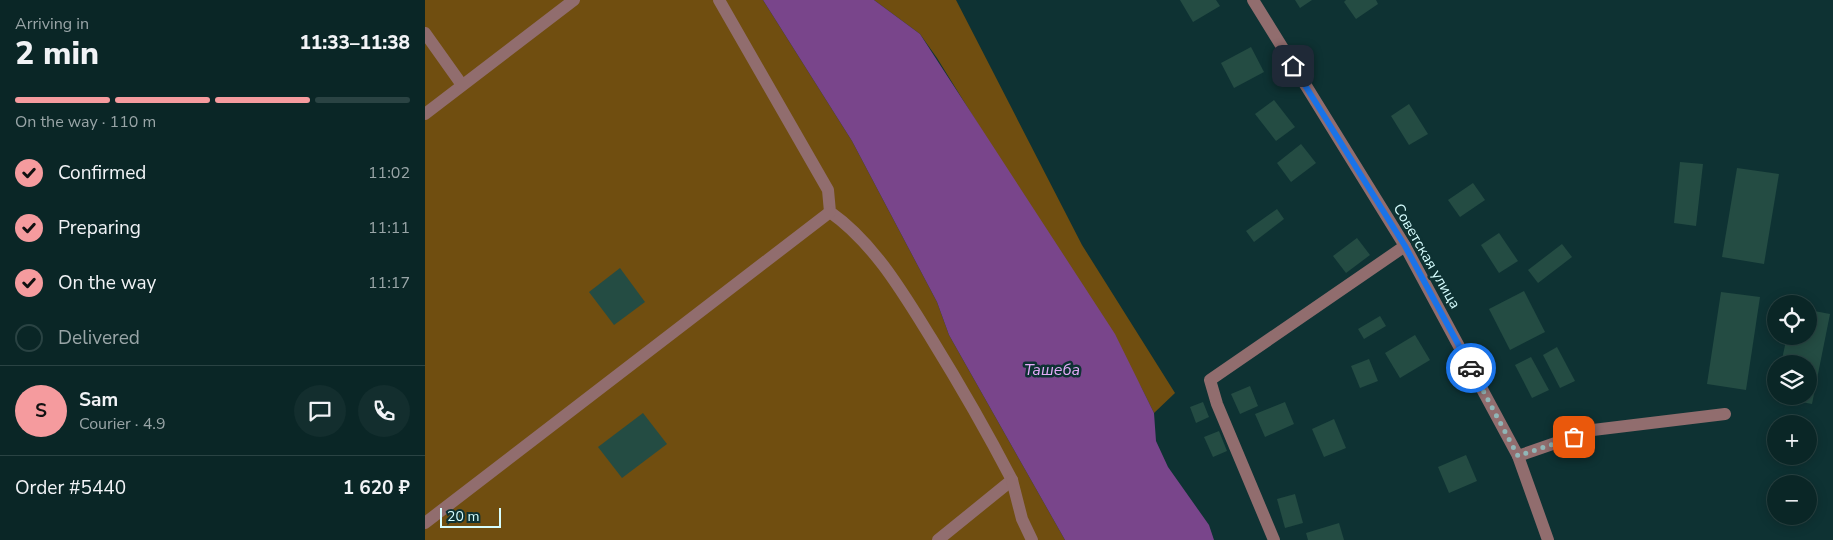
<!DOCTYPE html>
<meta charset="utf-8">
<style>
body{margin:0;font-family:"Nunito Sans",sans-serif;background:#132e2e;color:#f1f3f6;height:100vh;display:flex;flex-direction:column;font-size:19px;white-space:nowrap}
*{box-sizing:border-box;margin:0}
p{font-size:16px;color:#99a5a7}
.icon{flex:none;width:28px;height:28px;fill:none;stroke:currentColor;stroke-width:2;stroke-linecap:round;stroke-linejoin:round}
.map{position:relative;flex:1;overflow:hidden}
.details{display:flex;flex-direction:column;background:#0a2626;width:425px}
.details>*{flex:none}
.tools{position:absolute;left:1342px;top:295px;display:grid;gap:10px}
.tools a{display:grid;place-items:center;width:50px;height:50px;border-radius:50%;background:#0a2626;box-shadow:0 2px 12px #0003,0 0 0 1px #2a4343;font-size:25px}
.scale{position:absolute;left:15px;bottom:12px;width:61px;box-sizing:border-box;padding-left:5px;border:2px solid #d6fdfe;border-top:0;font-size:14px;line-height:18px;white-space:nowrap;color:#d6fdfe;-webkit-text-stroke:4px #0e3233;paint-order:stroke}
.pin{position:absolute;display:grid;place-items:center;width:42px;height:42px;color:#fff;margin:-21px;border-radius:10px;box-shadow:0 2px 8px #0006}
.courier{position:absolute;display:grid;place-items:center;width:50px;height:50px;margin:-25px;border:4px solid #1a73e8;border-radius:50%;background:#fff;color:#222;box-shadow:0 1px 6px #0007}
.summary em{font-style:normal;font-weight:800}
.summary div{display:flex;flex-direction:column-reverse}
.summary{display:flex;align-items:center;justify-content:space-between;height:85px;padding:0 15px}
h1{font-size:32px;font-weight:800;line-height:38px}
.bar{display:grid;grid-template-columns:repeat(4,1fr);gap:8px 5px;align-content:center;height:60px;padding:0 15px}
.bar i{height:6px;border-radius:4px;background:#2a4343}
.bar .current{background:#f59b9e}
.bar p{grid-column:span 4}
.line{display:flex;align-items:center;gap:12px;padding:0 15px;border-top:1px solid #2a4343}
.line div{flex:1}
.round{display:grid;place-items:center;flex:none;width:52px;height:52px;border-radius:26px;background:#132e2e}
ol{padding:0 15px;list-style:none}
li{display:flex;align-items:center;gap:15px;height:55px}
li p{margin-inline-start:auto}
li .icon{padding:5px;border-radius:50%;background:#f59b9e;color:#111;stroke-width:4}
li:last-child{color:#99a5a7}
li i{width:28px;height:28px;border:2px solid #2a4343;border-radius:50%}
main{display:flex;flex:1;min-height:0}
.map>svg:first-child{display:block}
</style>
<main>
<section class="details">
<div class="summary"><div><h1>2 min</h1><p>Arriving in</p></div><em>11:33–11:38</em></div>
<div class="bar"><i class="current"></i><i class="current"></i><i class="current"></i><i></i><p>On the way · 110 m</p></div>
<ol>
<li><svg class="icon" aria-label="check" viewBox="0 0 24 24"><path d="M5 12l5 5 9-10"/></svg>Confirmed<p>11:02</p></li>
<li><svg class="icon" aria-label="check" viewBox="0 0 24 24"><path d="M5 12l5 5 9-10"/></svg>Preparing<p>11:11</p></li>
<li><svg class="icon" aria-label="check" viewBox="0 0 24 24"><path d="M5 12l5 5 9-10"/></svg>On the way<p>11:17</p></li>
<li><i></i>Delivered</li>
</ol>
<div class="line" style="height:90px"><b class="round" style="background:#f59b9e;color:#111">S</b><div><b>Sam</b><p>Courier · 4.9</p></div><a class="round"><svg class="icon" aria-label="chat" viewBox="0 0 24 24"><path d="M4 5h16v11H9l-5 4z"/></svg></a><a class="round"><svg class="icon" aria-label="phone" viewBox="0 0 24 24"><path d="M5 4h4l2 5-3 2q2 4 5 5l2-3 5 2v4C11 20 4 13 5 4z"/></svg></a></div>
<div class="line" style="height:65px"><div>Order #5440</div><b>1 620 ₽</b></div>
</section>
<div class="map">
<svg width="1408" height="540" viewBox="0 0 1408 540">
<rect width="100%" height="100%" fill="#0e3233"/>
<g fill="#704e10">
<path d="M0,0H338L427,141L512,302L524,335L640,540H0Z"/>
<path d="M449,0H531L657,245L750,393L729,413L716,387L512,58L495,34Z"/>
</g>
<path fill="#79458b" d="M338,0H449L495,34L690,334L729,413L731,441L743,467L784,525L789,540H640L524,335L512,302L427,141Z"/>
<g fill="#244c43">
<path d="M755,0H791L795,6L768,22Z"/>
<path d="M870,0H887L875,8Z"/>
<path d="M921,0H951L953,4L931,19L919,2Z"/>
<path d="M826,47L839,72L809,88L796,63Z"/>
<path d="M849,100L870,127L851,141L830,114Z"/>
<path d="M984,104L1003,134L984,145L966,116Z"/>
<path d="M876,144L891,163L866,182L852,163Z"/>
<path d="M1255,162L1278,164L1271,226L1249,223Z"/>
<path d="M1312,168L1354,174L1339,264L1297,257Z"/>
<path d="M1048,183L1060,200L1035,217L1023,200Z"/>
<path d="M852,209L859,219L829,242L821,231Z"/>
<path d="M1074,233L1093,261L1074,273L1056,245Z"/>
<path d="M932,238L945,255L921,273L908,256Z"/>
<path d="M1137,244L1147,257L1113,283L1103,270Z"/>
<path d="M195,268L220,302L189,325L164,292Z"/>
<path d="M1099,291L1120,332L1085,350L1064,309Z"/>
<path d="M1296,292L1335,297L1321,390L1282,384Z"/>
<path d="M1384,310L1405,314L1387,404L1351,397L1384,396V364H1356L1362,336H1384Z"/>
<path d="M955,316L961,326L939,339L933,329Z"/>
<path d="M990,335L1005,360L975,378L960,353Z"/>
<path d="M1132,347L1150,381L1135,388L1118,355Z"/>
<path d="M1106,357L1124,390L1107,398L1090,365Z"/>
<path d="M944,359L953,381L935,388L926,366Z"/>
<path d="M825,386L833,406L815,414L806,394Z"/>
<path d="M778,402L784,417L771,423L765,407Z"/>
<path d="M860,402L869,424L840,437L830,414Z"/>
<path d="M218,413L242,444L197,478L173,447Z"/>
<path d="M909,419L921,448L899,457L887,429Z"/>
<path d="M794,431L802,451L788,457L779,437Z"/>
<path d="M1041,455L1052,481L1024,493L1013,467Z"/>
<path d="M870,494L878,523L860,528L852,499Z"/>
<path d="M914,523L919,540H883L881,533Z"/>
</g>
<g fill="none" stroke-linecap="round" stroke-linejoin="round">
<g stroke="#916d6e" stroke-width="12">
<path d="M294,0L403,190L405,212C449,243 478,293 506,338C535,385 562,432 587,480L513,540"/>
<path d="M828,0L980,246L1093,456L1123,540"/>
<path d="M0,33L37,85"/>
<path d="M0,114L149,0"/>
<path d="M1093,456L1168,430L1300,414"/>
<path d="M587,480L597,519L607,540"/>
<path d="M0,523L405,212"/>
<path d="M849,540L792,404L785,380L980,246"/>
</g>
</g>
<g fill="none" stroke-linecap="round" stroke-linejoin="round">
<path stroke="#90b6b7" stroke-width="5" stroke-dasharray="0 9" d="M1046,368L1093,456L1149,437"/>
<path stroke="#1a73e8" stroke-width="6" d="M868,66L980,246L1046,368"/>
</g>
<g text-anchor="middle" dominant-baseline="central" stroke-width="5" stroke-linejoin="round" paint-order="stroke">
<g font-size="15" fill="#d6fdfe" stroke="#0e3233">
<text transform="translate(1002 256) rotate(60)">Советская улица</text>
</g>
<g font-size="16" font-style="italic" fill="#e6acfa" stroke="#0e3233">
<text x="627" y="370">Ташеба</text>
</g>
</g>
</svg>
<div class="tools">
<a><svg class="icon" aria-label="locate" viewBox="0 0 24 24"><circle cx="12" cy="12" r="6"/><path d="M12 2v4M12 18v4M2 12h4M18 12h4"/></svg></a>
<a><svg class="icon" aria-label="layers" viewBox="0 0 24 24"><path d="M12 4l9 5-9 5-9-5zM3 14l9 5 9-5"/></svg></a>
<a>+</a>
<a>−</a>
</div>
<div class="scale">20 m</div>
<div class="pin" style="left:1149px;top:437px;background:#ea580c"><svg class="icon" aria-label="bag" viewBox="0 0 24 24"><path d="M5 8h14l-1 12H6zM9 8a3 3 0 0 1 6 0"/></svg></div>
<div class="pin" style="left:868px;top:66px;background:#1f2937"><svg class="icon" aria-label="home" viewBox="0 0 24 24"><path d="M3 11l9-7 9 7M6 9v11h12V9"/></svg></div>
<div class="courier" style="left:1046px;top:368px"><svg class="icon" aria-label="car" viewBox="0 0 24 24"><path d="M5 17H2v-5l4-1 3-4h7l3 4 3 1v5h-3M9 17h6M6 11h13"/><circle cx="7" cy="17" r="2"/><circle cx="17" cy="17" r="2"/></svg></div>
</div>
</main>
